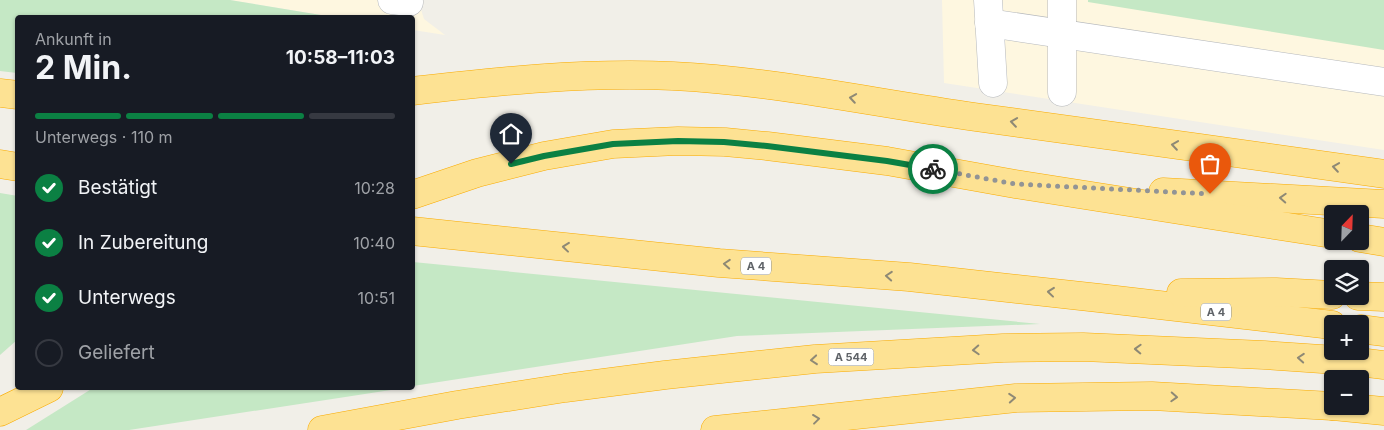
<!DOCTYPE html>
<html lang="de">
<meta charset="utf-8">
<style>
body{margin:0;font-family:Inter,sans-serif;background:#20242c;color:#f1f3f6;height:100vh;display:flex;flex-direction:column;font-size:19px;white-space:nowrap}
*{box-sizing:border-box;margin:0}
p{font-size:16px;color:#9ea1a6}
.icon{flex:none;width:28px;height:28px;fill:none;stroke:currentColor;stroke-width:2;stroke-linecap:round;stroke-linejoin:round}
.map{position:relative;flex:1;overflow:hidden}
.panel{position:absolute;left:15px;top:15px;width:400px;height:375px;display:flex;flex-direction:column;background:#171b24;border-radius:5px;box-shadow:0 1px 4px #0004}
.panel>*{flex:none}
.needle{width:32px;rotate:23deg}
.buttons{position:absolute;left:1324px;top:205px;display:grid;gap:10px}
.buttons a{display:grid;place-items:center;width:45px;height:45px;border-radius:5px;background:#171b24;box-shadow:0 1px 4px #0004;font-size:25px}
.pin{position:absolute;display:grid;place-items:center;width:42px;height:42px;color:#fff;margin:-51px -21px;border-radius:50% 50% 50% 0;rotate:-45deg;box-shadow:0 0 5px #0007}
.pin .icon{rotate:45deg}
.courier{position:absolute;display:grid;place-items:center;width:50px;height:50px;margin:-25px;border:4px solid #0b8043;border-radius:50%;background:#fff;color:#222;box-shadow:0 1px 6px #0007}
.headline em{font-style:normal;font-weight:700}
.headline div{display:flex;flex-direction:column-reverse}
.headline{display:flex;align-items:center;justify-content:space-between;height:85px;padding:0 20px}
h1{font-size:32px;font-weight:700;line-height:38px}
.bar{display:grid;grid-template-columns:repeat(4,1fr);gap:8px 5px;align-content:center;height:60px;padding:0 20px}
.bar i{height:6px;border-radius:4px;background:#363941}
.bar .on{background:#0b8043}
.bar p{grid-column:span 4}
ol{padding:0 20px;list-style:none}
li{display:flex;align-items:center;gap:15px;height:55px}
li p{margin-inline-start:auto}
li .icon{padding:5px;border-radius:50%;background:#0b8043;color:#fff;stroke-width:4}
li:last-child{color:#9ea1a6}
li i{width:28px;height:28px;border:2px solid #363941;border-radius:50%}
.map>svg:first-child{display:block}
</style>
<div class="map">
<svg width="1384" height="430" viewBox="0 0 1384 430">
<rect width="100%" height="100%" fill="#f1efe8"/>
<g fill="#fef7e0">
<path d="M230,0H418L424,19L445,35L413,30L412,18L333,17Z"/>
<path d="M942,0H1384V150L944,83Z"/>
</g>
<g fill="#c5e8c5">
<path d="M0,0H230L333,17L18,18L17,73L0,71Z"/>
<path d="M1088,0H1384V50L1088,2Z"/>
<path d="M0,193L18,196L17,340L0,355Z"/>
<path d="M413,262L1040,324L737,336L413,386Z"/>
<path d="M93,388H404L129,430H26Z"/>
</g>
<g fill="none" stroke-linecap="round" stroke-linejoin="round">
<defs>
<g id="minor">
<path d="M392,0L409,2"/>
<path d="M988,0L993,83"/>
<path d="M1062,0V92"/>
<path d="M989,23L1384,82"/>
</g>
<g id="highway">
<path d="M412,91C499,81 585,72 673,76C774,81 874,103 975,117C1111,136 1248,154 1384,174"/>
<path d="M0,93L18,95"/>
<path d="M0,164L18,167"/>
<path d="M1163,192L1384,204"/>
<path d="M412,195L477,173L544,156L613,144L678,141L725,142L767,146L887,161L1015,184L1332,234"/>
<path d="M412,231L719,263L909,277L1099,298L1332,325"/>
<path d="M1360,238L1384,242"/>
<path d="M1181,293L1276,292L1332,295"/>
<path d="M1358,296L1384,297"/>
<path d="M1360,329L1384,332"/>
<path d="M1333,406L1384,411"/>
<path d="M0,412L49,388"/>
<path d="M322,430L457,405L565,388L665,375L815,359L1003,348L1083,347L1264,355L1351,361L1384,365"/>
<path d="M715,430L1016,398L1152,396L1332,406"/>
</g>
</defs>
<use href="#minor" stroke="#b5b8bc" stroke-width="29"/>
<use href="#highway" stroke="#f9ab00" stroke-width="29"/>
<use href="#minor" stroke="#fff" stroke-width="28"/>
<use href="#highway" stroke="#fde293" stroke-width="28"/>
</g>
<defs><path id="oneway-chevron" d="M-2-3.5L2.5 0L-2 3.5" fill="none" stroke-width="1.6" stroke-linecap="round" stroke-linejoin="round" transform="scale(1.25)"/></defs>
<g stroke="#8e8975">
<use href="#oneway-chevron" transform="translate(853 98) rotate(-171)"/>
<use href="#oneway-chevron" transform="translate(1014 122) rotate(-172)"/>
<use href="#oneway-chevron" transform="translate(1175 145) rotate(-172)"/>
<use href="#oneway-chevron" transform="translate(1336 167) rotate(-172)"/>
<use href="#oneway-chevron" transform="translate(1283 198) rotate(-177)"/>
<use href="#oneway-chevron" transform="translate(566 247) rotate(-174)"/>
<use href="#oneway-chevron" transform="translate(727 264) rotate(-176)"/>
<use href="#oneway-chevron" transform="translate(889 276) rotate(-176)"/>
<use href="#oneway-chevron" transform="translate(1051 292) rotate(-174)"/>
<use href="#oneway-chevron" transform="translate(1138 349) rotate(-178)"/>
<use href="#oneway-chevron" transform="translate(976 350) rotate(177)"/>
<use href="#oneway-chevron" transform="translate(1301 358) rotate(-176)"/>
<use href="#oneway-chevron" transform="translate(814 360) rotate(175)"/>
<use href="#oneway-chevron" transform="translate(1174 397) rotate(3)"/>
<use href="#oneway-chevron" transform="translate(1012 398) rotate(-4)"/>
<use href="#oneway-chevron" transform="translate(816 419) rotate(-7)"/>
</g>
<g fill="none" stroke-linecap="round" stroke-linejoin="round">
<path stroke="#929495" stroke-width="5" stroke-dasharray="0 9" d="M933,169L1015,184L1210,194"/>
<path stroke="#0b8043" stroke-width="6" d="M511,164L544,156L613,144L678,141L724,142L767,146L887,161L933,169"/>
</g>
<g text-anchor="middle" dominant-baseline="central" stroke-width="4" stroke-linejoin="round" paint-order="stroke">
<g fill="#fff" stroke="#8f9295" stroke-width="1">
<rect x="741" y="257.5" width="30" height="17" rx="4"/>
<rect x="1201" y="303.5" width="30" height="17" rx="4"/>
<rect x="828.5" y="348.5" width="45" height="17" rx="4"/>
</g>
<g font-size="11" font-weight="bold" fill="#5f6368">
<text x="756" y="266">A 4</text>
<text x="1216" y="312">A 4</text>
<text x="851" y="357">A 544</text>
</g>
</g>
</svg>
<div class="buttons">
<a><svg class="needle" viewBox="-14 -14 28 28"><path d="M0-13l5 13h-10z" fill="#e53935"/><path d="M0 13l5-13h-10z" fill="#9ea1a6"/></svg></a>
<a><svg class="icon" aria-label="layers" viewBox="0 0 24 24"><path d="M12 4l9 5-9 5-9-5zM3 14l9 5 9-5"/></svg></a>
<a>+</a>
<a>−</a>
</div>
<div class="pin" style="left:1210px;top:194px;background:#ea580c"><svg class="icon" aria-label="bag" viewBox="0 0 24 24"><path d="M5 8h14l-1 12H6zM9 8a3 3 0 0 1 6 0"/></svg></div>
<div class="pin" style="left:511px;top:164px;background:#1f2937"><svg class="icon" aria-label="home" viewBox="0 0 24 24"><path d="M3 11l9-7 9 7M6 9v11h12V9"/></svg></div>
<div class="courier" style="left:933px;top:169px"><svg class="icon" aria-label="bike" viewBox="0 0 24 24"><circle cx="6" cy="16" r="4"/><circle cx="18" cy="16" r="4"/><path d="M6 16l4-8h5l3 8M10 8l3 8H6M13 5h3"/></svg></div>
<section class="panel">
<div class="headline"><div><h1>2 Min.</h1><p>Ankunft in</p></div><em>10:58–11:03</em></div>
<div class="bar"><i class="on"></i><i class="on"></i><i class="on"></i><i></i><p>Unterwegs · 110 m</p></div>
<ol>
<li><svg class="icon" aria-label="check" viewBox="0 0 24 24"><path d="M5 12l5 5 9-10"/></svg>Bestätigt<p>10:28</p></li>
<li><svg class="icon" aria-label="check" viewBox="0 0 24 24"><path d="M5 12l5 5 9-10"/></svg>In Zubereitung<p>10:40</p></li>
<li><svg class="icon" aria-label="check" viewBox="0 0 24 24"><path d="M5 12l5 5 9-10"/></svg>Unterwegs<p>10:51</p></li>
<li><i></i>Geliefert</li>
</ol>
</section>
</div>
